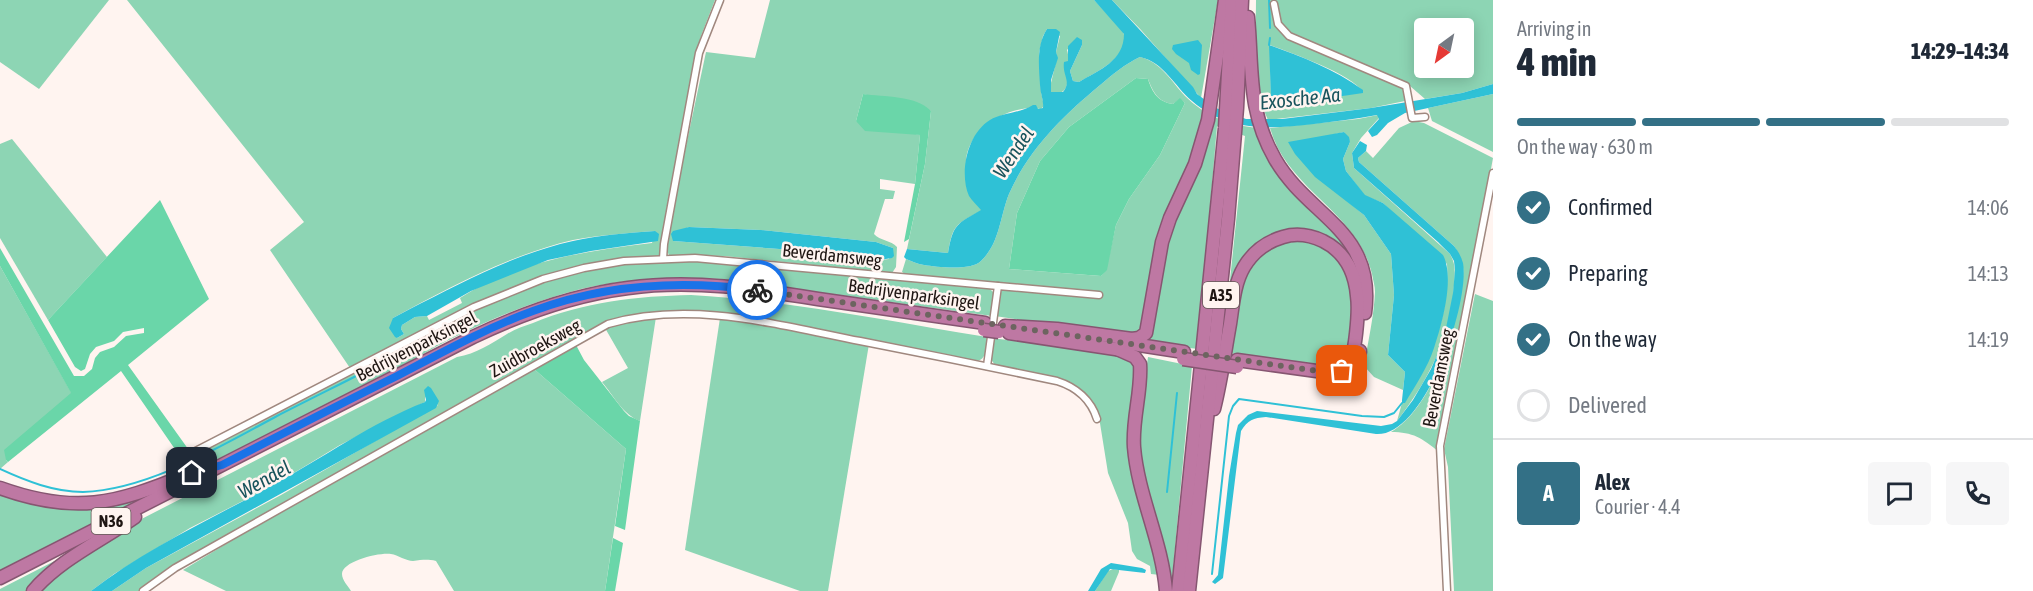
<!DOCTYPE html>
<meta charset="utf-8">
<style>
body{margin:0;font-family:"Asap Condensed",sans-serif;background:#f6f6f7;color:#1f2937;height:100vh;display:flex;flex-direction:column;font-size:22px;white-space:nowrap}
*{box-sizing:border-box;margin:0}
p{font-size:20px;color:#747a83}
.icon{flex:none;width:33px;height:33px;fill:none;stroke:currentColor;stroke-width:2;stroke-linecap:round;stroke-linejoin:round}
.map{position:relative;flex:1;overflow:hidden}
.details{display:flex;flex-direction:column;background:#fff;width:540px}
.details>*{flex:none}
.needle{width:39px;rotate:213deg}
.fabs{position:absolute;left:1414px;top:18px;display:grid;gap:12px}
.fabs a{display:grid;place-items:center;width:60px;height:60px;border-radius:6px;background:#fff;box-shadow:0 3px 15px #0003;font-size:30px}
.pin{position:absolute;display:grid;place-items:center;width:51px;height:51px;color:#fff;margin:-26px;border-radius:12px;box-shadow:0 3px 9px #0006}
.courier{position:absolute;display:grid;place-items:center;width:60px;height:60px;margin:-30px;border:4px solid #1a73e8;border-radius:50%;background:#fff;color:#222;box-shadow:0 2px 8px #0007}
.overview em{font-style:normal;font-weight:800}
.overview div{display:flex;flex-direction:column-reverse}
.overview{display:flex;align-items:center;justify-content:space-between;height:102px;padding:0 24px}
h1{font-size:39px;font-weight:800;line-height:45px}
.bar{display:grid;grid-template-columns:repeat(4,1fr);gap:9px 6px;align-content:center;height:72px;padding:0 24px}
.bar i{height:8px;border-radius:4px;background:#e0e1e3}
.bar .on{background:#337086}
.bar p{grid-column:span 4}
.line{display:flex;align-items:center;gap:15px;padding:0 24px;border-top:2px solid #e0e1e3}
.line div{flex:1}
.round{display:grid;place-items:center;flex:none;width:63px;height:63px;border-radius:6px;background:#f6f6f7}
ol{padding:0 24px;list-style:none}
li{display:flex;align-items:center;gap:18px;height:66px}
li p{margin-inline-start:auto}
li .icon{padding:6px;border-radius:50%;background:#337086;color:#fff;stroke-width:4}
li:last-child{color:#747a83}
li i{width:33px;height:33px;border:3px solid #e0e1e3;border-radius:50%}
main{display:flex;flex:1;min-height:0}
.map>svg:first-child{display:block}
</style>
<main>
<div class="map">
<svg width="1493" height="591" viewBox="0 0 1493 591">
<rect width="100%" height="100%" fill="#fff4f0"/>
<g fill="#8dd5b4" fill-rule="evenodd">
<path d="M0,0H109L39,89L0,62Z"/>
<path d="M127,0H715L701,36L695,61L666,211L661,256C610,262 558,269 510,289C455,310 403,341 350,368L270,250L304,222ZM655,231L652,243C586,251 516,261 460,298L462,303L429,320L427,316L415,317L402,325L401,329L404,334L397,338L393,318C450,287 509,255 573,240C600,235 628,233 655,231Z"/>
<path d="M770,0H1094L1123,31C1132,57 1096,72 1079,82L1073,81L1070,71L1082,45L1073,43L1067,50C1069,56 1068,60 1068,65C1068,78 1070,98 1051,92L1050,87L1057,58L1056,52L1060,36L1047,29L1043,36L1039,53L1041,92L1044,106L1041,109C1037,109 1032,107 1028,108C1000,111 968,131 966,161C965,173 977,198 982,210C956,225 953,223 948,253L907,249L925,164L931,111L863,94L856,121L920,135L915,184L880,179V189L895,191L893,199H885L874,234C880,241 891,240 897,247L896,267L892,273L724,256L669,255L666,249V240L706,52L755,58ZM689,227L761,230L876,242L893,248L889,259L873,261L793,250L673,241L682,230Z"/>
<path d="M1112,0H1218L1201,98L1141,30Z"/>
<path d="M1256,0H1493V84L1462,93L1425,99L1410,86L1291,35C1279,25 1278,16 1276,1H1272C1273,19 1278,29 1293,41L1403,88L1405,101L1371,108L1268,120C1251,85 1256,38 1256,0ZM1425,28H1464V68H1425ZM1270,45C1291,53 1352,74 1363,92L1309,101L1295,94L1292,97L1275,100L1271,97Z"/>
<path d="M1140,57C1161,62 1172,82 1185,96C1205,116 1230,125 1257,128C1267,149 1277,170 1293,187C1320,215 1360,238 1364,281C1368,310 1360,340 1356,368H1353C1359,329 1374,277 1338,247C1328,238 1315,233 1301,233C1283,233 1264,239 1251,253C1234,273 1231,299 1227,325C1226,332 1225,341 1223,347L1245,136L1217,126L1198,349L1150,343L1149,338L1160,259L1167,234L1191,179L1209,130L1211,122L1203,118L1189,167L1160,231L1151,269L1147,319L1144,328L1136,334L1125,336L995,316L999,293L1006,288L1098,297L1099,293L907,275L902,272L906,259C912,261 917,264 924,265C937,267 971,271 981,261C1000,243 1000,216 1009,194C1028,150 1063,116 1099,86C1112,75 1125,64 1140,57ZM1136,78L1148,79C1153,92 1158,102 1173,104L1180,99L1185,103L1160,155L1129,199L1116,225L1106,270L1101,276L1009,269L1017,213L1040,161L1069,127Z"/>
<path d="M1493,94V152L1432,121L1428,108Z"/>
<path d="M1378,115L1379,118L1361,138L1352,153L1354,168L1450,254C1456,264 1455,274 1454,285C1451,337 1428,381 1397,421L1402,403L1405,402C1431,360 1450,315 1447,264L1383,203L1365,196L1346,171L1343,159L1350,142L1344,132L1327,136L1347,201L1364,215L1391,254L1394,295L1388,355L1405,372L1403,390L1374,377L1364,366C1368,342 1374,316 1375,292C1375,286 1373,280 1372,274C1357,211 1287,190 1270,128L1358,119Z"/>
<path d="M1414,121L1424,123L1493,158L1439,452C1422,438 1413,432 1391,432C1431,409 1455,334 1461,290C1462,282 1465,271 1462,263C1461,257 1457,251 1454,246L1359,162L1358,158L1366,151L1373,158L1399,128Z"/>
<path d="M12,139L107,257L48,320L0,238V144Z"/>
<path d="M1306,241C1342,250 1353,276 1353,311C1353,318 1354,327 1353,334C1351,344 1347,355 1344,365L1329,370L1229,353L1245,277C1257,252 1278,241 1306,241Z"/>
<path d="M702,259L985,287L990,289L994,293L992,316L722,279C674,277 627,278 581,289C517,305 453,335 397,369C370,385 340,398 312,412C271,433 231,455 188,472L183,458L474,308C503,296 531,284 560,276C606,262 655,260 702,259Z"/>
<path d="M0,266L72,394L6,460L8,462L0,469Z"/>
<path d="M1475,294L1493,301V591H1454L1448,467L1444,449Z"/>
<path d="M691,295C791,301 889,321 987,337C986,348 988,359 975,362L739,316L650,314L625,317L607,322L140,591H112L146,568L281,495L438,405L425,397V402L340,445L274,485L190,528L114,574L91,591H36L51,576L124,528L457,357C476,354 492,343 507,334C515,329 524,326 533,323C583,302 638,296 691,295Z"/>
<path d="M656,317L640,421C623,415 614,396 602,382L628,368L605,328Z"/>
<path d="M720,318L869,344L828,591H800L685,550Z"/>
<path d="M991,338L1024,342L1025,340L1125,355L1131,358L1137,370L1131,419L1160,575L1151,574L1150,566L1137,559L1132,551L1128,523L1108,473L1099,417L1086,395L1073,384L1057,378L995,365L990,358Z"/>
<path d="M1148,357L1192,366L1171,591L1138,460V425Z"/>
<path d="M534,369L626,449L605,591H454L436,561C427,559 422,560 413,561C406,561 398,555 391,554C380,552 342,561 342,574C342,580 348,586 351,591H226L183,570L249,530Z"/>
<path d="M185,478L0,574V490L61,505Z"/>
<path d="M76,550L31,585L27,591H0V589Z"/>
<path d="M1113,569L1119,570V572L1111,591H1095L1108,571Z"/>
</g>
<g fill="#6ad6a9">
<path d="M1136,78L1148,79C1152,92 1158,102 1173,104L1180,98L1185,103L1160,155L1129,199L1116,225L1107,270L1101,276L1009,269L1017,213L1040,161L1069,127Z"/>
<path d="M863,94C884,97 916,95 931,111L925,164L909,239L904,242L915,184L920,135L865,131L856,121Z"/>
<path d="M160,200L209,299L128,365L191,453L186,455H179L121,371L8,462L6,460L4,450L71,393L0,266V248L74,376H84L92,369L95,358L100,352L114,347L126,336L144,333V328L123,332L114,341L96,347L90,354L85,369L81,371L75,367L48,320Z"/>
<path d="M576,345L584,360L624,411L629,416L640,421L625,530L615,526L626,449L534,369Z"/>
<path d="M613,538L623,543L615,591H605Z"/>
</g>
<g fill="#2fc1d6">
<path d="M1094,0H1112L1193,87L1197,94L1216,108L1246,119H1282L1371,108L1462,93L1493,84V94L1405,113L1388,123L1377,135L1372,137L1368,131L1379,119L1377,115C1356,119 1335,121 1314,124C1269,129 1228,132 1192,101C1175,87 1164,62 1140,57C1125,64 1112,75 1099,86C1063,116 1028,150 1009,194C1000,216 1000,243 981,261C971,271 937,267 924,265C917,264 912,261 906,259L904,257L907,249L948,253C953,224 957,224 981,210C977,205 972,201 969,196C959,173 967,134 990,120C1002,113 1020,113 1033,105H1036L1038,109L1043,108C1044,100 1040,93 1040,85C1039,66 1036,46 1047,29H1056L1060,32L1056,52L1058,58L1051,80V92H1063C1072,81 1062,76 1064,62L1068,61V46L1077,37L1082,40V45L1070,71L1073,81L1079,82C1099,70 1124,61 1124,34Z"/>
<path d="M1198,40L1202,45L1200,74L1198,75L1191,70L1189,63L1176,54L1172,49L1173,45Z"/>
<path d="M1269,45C1302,57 1334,69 1363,90V93L1309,101L1295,94L1292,97L1275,100L1271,97Z"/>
<path d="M1344,132L1349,137L1350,142L1343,159L1346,171L1365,195L1383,203L1443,255C1455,278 1442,324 1434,348C1428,367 1415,386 1405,403H1402V400L1405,372L1388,355L1394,295L1391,254L1364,215L1315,177L1295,154L1288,142Z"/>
<path d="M1360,141L1367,145L1366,151L1358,158L1359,162L1454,246C1458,251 1461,256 1463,263C1470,303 1425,437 1376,434L1266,417C1253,418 1248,420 1241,431L1223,578L1215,584L1212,582L1218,575L1229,476L1236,433L1238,425L1248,415L1257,411L1381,426L1392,424L1397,421L1413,400L1431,369L1444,338L1453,293L1455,270L1454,261L1450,254L1438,242L1354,168L1352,153Z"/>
<path d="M689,227L761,230L876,242L893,248L894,256L892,258L873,261L793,250L673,241L671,234L673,231Z"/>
<path d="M655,231L659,234L658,241L591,251L548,260L471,291L427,316L415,317L402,325L401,329L404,334L397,338L395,337L389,328L393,318L408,310C461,283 514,254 573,241C599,235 628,233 655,231Z"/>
<path d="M428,386L431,388L439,401L436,408L146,568L112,591H91C147,548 211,519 273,485C323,458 371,423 425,402L426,400L424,390Z"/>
<path d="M1111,563L1142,568L1146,570L1145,573L1110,569L1095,591H1088L1101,569Z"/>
</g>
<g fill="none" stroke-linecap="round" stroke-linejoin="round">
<g stroke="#2fc1d6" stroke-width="2">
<path d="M1269,0L1270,28"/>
<path d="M1269,45L1270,38"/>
<path d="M0,469C26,481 54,492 83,492C148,490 221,446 277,416C318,395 359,375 399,354"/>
<path d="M1167,492L1177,393"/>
<path d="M1212,574L1229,416L1233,406L1239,399L1362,416L1384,417L1394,413L1402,403"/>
</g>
<defs>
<g id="street">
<path d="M1274,4L1278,24L1289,36L1406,86L1412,118L1425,117"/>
<path d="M663,259L664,244L699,53L720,0"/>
<path d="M987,366L998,286L1099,295"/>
<path d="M186,456L474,307L543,279L584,268L624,261L695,258L998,286"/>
<path d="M143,591L175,568L608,324C691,300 778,325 860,341C926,354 991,367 1057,381C1076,387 1091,400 1097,419"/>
<path d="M1447,591L1440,446L1493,173"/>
</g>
<g id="highway">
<path d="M1248,17C1253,70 1247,110 1275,159C1309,218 1376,230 1365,313"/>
<path d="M1005,326L1057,329L1132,339L1139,338L1146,333L1162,242L1170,218L1195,164L1208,120L1225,0"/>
<path d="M1009,333L1122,350"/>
<path d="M1126,343L1184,352"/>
<path d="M1117,349L1135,357L1140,364C1142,391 1132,419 1134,447C1138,496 1162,541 1166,591"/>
<path d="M1324,379C1353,383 1356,379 1360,351"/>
<path d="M1214,409C1221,381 1225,352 1230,324C1233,305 1234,284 1244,267C1253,252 1266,242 1283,237C1296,233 1310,235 1323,241C1345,252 1355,272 1357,296C1359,309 1356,357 1347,367C1343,372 1337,373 1331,373L1237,360"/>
<path d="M0,488C75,515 115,504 186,475"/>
<path d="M0,578L473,337C523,313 573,295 628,288C692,279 756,289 818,299C874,307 930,315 985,323"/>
<path d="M33,591C59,560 101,541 135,517"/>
<path d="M1178,591L1225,128L1232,0"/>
<path d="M1189,591L1228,219L1237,108L1242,0"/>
</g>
</defs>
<use href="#street" stroke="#a0887f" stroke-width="9"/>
<use href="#highway" stroke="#865671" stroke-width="15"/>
<use href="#street" stroke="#fff" stroke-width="6"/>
<use href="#highway" stroke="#be78a3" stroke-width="12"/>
<defs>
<g id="highway-bridge">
<path d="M984,330L999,332"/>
<path d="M1183,359L1237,367"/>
</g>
</defs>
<use href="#highway-bridge" stroke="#865671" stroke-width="15" stroke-linecap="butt"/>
<use href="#highway-bridge" stroke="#be78a3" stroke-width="12"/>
</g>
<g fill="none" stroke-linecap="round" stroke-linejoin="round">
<path stroke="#6d6460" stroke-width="6" stroke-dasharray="0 10.8" d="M757,290L1331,373L1342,371"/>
<path stroke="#1a73e8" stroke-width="8" d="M192,473L222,465C280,435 338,405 397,376C441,353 486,328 533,311C605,284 682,280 757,290"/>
</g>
<g text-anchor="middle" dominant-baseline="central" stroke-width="5" stroke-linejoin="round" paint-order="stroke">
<g fill="#fff4f0" stroke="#625955" stroke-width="1.5">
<rect x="1203" y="282" width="36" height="26" rx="4.5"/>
<rect x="91.5" y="508" width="39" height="26" rx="4.5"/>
</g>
<g font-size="16" font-weight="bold" fill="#1f1613">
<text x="1221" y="295">A35</text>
<text x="111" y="521">N36</text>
</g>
<g font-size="18" fill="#1f1613" stroke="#fff4f0">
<text transform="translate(832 255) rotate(6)">Beverdamsweg</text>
<text transform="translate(914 294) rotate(8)">Bedrijvenparksingel</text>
<text transform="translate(416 346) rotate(-27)">Bedrijvenparksingel</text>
<text transform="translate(535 348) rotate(-29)">Zuidbroeksweg</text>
<text transform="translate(1438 378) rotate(-79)">Beverdamsweg</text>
</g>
<g font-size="20" font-style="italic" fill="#19535c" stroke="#fff4f0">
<text transform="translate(1300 98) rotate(-6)">Exosche Aa</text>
<text transform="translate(1013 152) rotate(-56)">Wendel</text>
<text transform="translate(264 479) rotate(-29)">Wendel</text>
</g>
</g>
</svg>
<div class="fabs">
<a><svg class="needle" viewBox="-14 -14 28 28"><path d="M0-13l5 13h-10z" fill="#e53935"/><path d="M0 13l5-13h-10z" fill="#747a83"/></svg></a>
</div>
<div class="pin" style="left:1342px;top:371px;background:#ea580c"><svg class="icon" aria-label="bag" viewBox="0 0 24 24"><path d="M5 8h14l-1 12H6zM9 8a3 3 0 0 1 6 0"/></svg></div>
<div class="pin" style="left:192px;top:473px;background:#1f2937"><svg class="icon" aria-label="home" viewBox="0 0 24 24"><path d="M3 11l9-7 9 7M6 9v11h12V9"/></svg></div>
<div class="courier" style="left:757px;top:290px"><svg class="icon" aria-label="bike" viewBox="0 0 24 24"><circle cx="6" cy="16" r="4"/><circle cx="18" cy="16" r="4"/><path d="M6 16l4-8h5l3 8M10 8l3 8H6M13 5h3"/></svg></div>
</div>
<section class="details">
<div class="overview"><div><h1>4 min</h1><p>Arriving in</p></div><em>14:29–14:34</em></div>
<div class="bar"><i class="on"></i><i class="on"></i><i class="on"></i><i></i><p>On the way · 630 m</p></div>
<ol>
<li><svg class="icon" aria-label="check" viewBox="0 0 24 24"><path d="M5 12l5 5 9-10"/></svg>Confirmed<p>14:06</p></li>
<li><svg class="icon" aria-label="check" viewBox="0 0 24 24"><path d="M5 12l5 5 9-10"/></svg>Preparing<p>14:13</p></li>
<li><svg class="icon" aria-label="check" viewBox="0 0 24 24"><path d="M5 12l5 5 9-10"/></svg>On the way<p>14:19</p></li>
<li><i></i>Delivered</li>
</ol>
<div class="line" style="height:108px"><b class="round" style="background:#337086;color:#fff">A</b><div><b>Alex</b><p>Courier · 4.4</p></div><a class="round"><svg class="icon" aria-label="chat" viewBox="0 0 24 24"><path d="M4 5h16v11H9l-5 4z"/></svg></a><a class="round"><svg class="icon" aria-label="phone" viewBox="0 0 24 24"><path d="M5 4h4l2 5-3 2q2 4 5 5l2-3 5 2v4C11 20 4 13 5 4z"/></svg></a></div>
</section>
</main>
